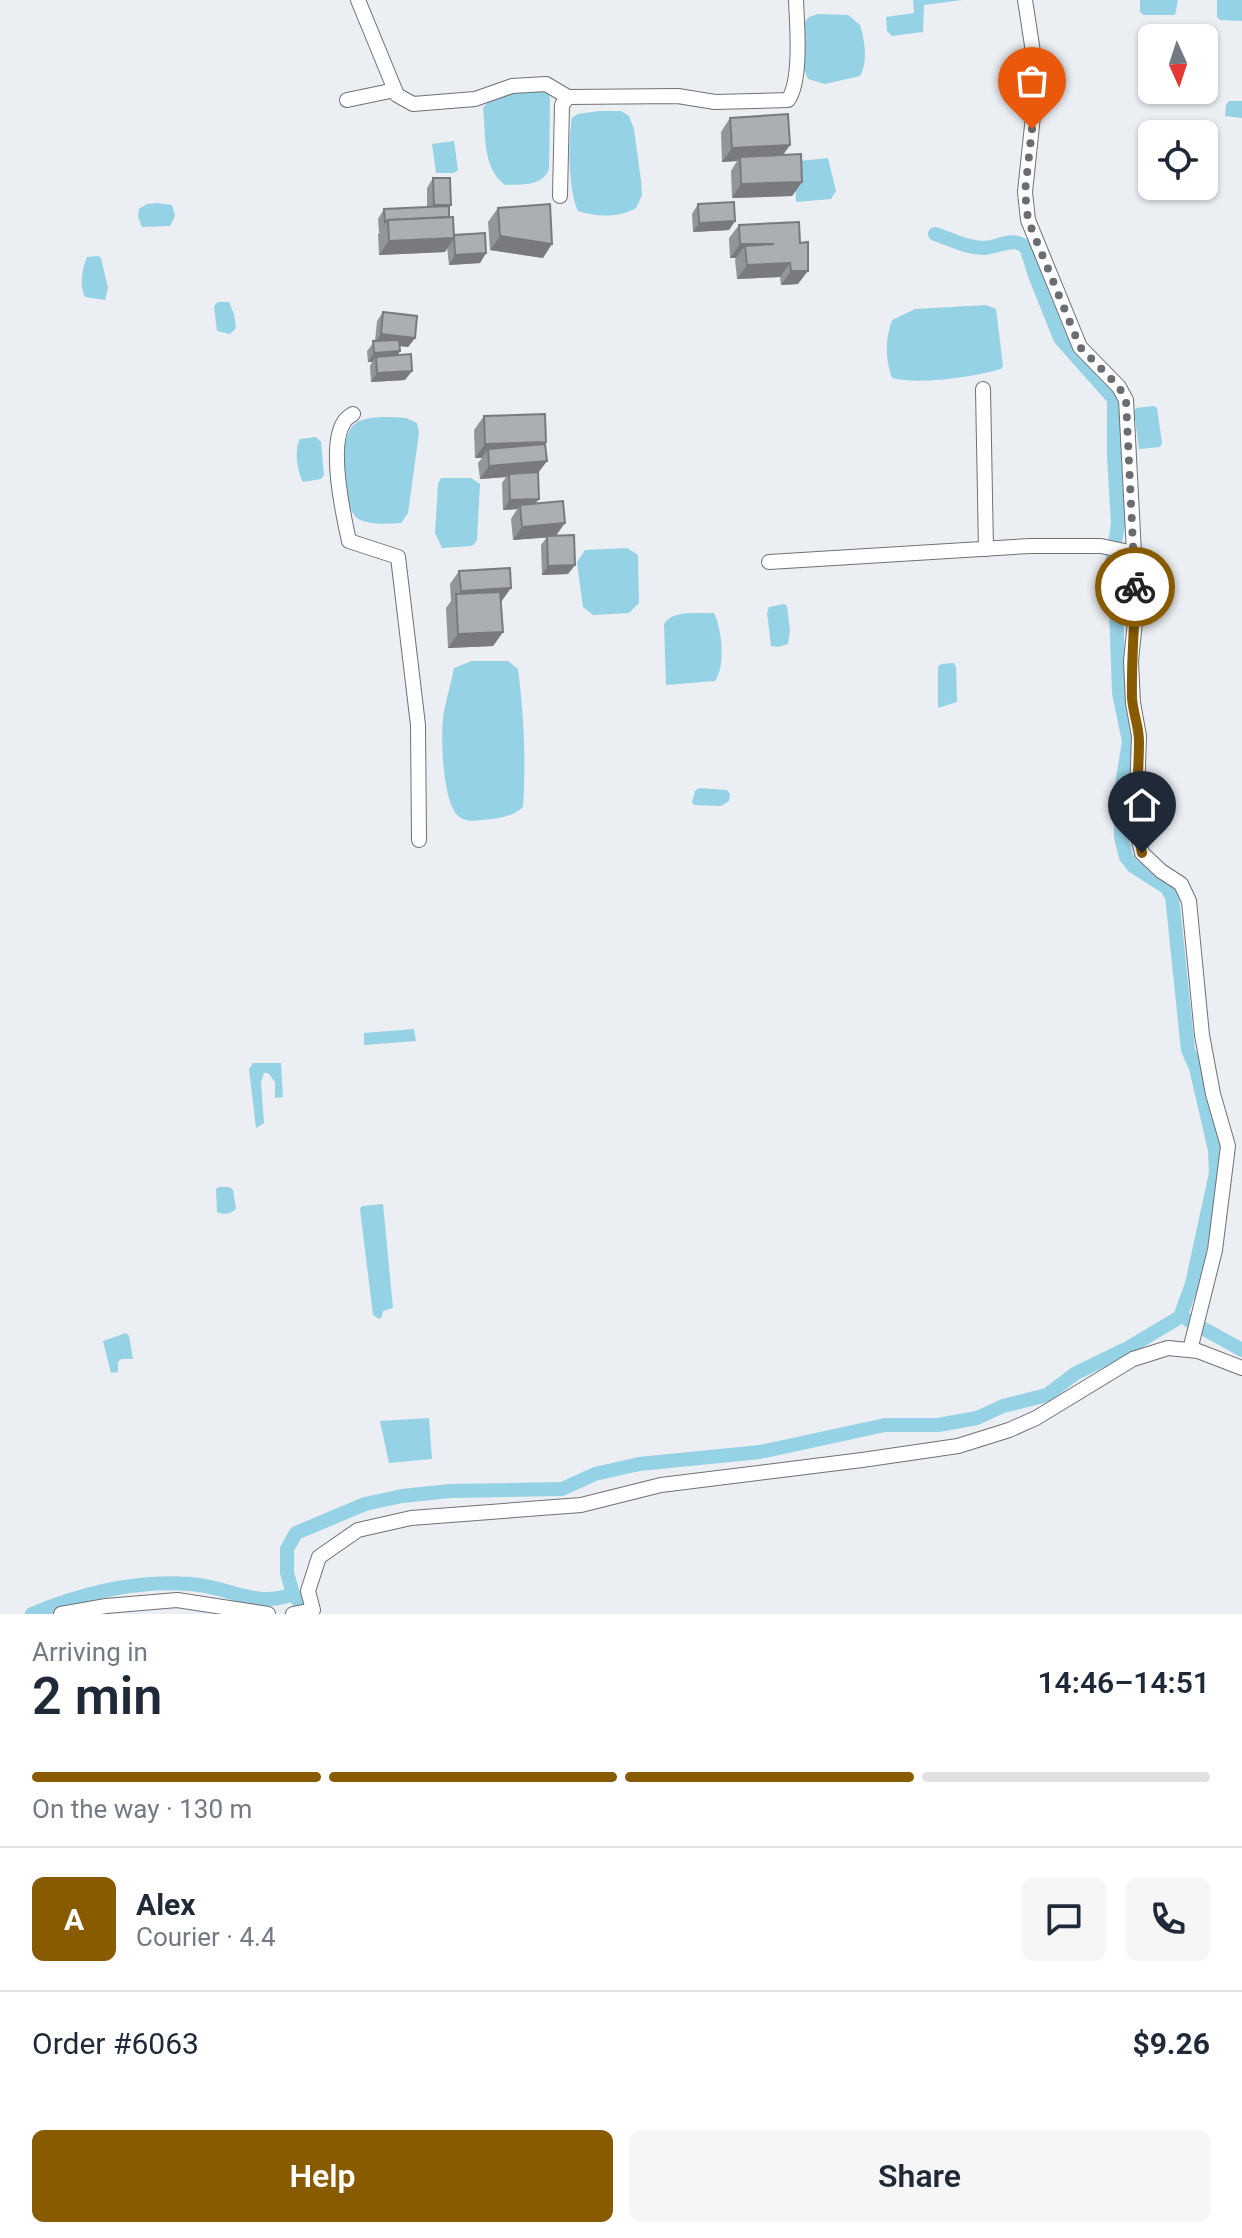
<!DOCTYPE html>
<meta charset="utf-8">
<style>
body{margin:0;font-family:Roboto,sans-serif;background:#f6f6f7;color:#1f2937;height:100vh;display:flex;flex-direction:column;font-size:30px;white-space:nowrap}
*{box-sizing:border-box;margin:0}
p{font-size:26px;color:#747a83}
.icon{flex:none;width:44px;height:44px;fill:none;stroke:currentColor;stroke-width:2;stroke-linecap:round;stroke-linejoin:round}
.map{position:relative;height:1614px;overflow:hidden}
.side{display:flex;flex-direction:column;background:#fff;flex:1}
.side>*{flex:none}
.needle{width:52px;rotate:177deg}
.buttons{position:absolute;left:1138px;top:24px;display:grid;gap:16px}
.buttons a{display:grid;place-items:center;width:80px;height:80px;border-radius:12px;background:#fff;box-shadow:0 2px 6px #0004;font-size:40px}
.pin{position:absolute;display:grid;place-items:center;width:68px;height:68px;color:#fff;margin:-82px -34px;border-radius:50% 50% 50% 0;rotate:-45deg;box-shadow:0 0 8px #0007}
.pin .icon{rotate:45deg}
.courier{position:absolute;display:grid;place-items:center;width:80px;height:80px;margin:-40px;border:6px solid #895b00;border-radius:50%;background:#fff;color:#222;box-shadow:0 2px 10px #0007}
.overview em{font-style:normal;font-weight:600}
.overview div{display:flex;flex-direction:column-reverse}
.overview{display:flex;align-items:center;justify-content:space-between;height:136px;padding:0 32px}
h1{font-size:52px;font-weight:600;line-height:60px}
.bar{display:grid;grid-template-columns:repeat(4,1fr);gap:12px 8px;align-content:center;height:96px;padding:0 32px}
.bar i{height:10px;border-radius:6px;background:#e0e1e3}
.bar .active{background:#895b00}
.bar p{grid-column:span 4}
.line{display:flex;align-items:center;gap:20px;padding:0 32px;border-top:2px solid #e0e1e3}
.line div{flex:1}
.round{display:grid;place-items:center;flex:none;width:84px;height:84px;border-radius:12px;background:#f6f6f7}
.action{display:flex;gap:16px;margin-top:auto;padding:16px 32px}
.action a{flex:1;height:92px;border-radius:12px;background:#895b00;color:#fff;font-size:32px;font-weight:600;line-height:92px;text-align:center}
.action a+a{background:#f6f6f7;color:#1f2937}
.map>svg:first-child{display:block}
</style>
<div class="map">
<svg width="1242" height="1614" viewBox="0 0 1242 1614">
<rect width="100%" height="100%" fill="#ebeef2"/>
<g fill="#96d2e5">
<path d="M913,0H962L924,5L923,32L892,36L887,31L886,17L914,13Z"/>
<path d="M1140,0H1178L1175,15H1144L1140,12Z"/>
<path d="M1217,0H1242V21L1220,20L1217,17Z"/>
<path d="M818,14L848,15L860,25C865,41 868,62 860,76L825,84L808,79L804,69V23L809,17Z"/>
<path d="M540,91L549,94L550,101L549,169C542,187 522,184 505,185C482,168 486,134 483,108C495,90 521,93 540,91Z"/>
<path d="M1229,101H1242V118L1225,116L1226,105Z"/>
<path d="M599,111H621L629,116L634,129L641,181L642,195L636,208C619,218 597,217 578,211C568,191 568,140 572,118L578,114Z"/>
<path d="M454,141L458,170L454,173H436L432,144Z"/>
<path d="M828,158L836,191L831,199L796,202L795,167L799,161Z"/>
<path d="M157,203L172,205L175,216L170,226L142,227L138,217L139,209L147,204Z"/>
<path d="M98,256L101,258L108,288L105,300L85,297C79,286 82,269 87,257Z"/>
<path d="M218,302H229L234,314L236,328L230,334L217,331L214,306Z"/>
<path d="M986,305L996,309L1003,366L1001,369C973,377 920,385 892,378C885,358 885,340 892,320L915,309Z"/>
<path d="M1154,406L1157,408L1162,443L1160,447L1139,449L1134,411L1136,408Z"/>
<path d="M406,418L417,423L419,433L408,513L401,523C389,524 366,525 357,518C340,504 337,435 356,423C369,415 391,417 406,418Z"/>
<path d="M316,437L321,442L324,475L321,479L303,482C297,472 294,449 300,439Z"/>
<path d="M441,478H471L480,484L477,540L472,546L442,548L435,533L438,484Z"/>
<path d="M627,548L638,555L639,603L629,613L593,615L583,607L577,562L585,550Z"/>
<path d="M1162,564L1167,601L1154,602L1149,565Z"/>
<path d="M784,604L787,606L790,631L788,644L778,647L771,646L767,613L769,607Z"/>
<path d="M714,613C722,629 726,666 715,681L666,685L664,624C673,609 698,614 714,613Z"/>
<path d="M472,661H508L518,669C524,716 526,760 523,807C511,818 497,818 482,820C473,821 466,822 458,816C442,800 440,733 444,711C447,697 451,683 454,668Z"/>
<path d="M954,663L956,667L957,702L938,708V667L941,664Z"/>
<path d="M699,788L727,790L730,794L729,801L721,806L694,805L692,802L695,791Z"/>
<path d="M414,1029L416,1041L364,1045V1033Z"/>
<path d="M253,1063H281L283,1097L275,1098V1082L268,1073H264L261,1082L264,1123L256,1128L249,1069Z"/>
<path d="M219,1187H229L233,1190L236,1209C231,1214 223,1215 217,1212L216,1189Z"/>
<path d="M383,1204L393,1308L383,1311L382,1317L379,1319L373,1315L360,1209L362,1206Z"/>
<path d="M126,1333L129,1336L133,1359H121L118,1362V1372L111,1373L103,1341Z"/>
<path d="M429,1418L432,1459L389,1463L380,1421Z"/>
</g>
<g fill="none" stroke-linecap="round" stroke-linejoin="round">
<g stroke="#96d2e5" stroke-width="14">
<path d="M1188,1320L1242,1350"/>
<path d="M32,1614C82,1593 135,1580 190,1584C229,1586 254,1609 293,1594"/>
<path d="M308,1614L293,1594L287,1573V1549L296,1533L365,1504L402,1496L450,1491L562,1489L595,1474L639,1464L760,1452L885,1425H938L977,1418L1003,1406L1047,1395L1076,1373L1128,1348L1180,1317L1192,1284L1216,1173L1215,1150L1196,1068L1188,1050L1172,896L1166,887L1133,866L1126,857L1121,837V792L1129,741L1119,693L1116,609L1110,575L1118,524L1114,456V399L1060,338L1036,278L1026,247C1011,236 1000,247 984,248C966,248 951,239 935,234"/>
</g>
<defs>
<g id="minor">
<path d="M358,0L397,95L413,104L475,99L512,86L546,84L568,97"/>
<path d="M1025,0L1037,78L1025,192L1028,220L1080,347L1119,387L1126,400L1134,553"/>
<path d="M347,100L395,90"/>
<path d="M560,196L562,105L568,97L678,96L715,102L788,100C802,80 797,25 796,0"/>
<path d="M983,389L986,549"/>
<path d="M353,414C350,416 346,418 344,422C328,446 343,514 349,541L398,557L418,725L419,840"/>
<path d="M769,562L1030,546H1101L1134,553L1135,622L1131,661L1133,703L1139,736L1136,829L1142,853L1161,871L1181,884L1189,901L1202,1035L1213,1094L1228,1146L1215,1250L1190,1350"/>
<path d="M61,1614L106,1606L177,1600L268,1614"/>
<path d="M293,1614L313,1610L308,1591L319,1557L358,1530L411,1518L581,1505L661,1485L862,1460L958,1446L1009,1430L1036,1418L1133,1359L1168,1348L1198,1351L1242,1368"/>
</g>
</defs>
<use href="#minor" stroke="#6f7175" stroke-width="16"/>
<use href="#minor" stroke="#fff" stroke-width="14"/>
</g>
<g fill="#939699">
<path d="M730,118L790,145L783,155L802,182L792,196L732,198L731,171L737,161L722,162L721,132Z"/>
<path d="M433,178L449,208V217L454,235L486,253L480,263L449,265L447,247L445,252L379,255L378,234L380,232H379L378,219L384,209L427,207V188Z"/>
<path d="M698,204L735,221L729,230L693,232L692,214Z"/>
<path d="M498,208L543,258L490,250L488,222Z"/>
<path d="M799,222L798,284L781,285L780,277L737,279L735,260L736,258H730L729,238L739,225Z"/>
<path d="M383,312L415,338L408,347L400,346V351L398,355L405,380L371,382L370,366L372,362H368L367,351L375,341L377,321Z"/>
<path d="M484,416L544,444L547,461L538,473L536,503L575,565L568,574L542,575L541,545L547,537L513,540L511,519L517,509L503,510L502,483L506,477L480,479L478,463L482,458H475L474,430Z"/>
<path d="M459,571L501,602L503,632L493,646L448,648L446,608L451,601L450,584Z"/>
</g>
<g fill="#787a7d">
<path d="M790,145L780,159L740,157L737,161L722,162L732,148Z"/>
<path d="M802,182L792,196L732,198L741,184Z"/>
<path d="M735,221L729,230L693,232L699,223Z"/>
<path d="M500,236L552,244L543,258L490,250Z"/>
<path d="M454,238L445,252L379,255L389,241Z"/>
<path d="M740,244H774L745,246L736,258H730Z"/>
<path d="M486,253L480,263L449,265L455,255Z"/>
<path d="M790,263L780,277L737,279L747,265Z"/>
<path d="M791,271H808L798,284L781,285Z"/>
<path d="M381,334L415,338L408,347L374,343Z"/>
<path d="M400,351L394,360L376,357L372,362H368L374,353Z"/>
<path d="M412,371L405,380L371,382L377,373Z"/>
<path d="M546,442L536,456L488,449L482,458H475L485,444Z"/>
<path d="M547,461L537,474H509L506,477L480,479L489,466Z"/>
<path d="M539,499L532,508L520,505L517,509L503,510L510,500Z"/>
<path d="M565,523L555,537L513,540L522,527Z"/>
<path d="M575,565L568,574L542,575L548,566Z"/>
<path d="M511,588L501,602L456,598L461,591Z"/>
<path d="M503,632L493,646L448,648L458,634Z"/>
</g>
<g fill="#abaeb2" stroke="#787a7d" stroke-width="2">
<path d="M788,114L790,145L732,148L730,118Z"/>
<path d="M801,154L802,182L741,184L740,157Z"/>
<path d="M433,178H450L451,205H434Z"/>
<path d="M734,202L735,221L699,223L698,204Z"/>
<path d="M550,204L552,244L500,236L498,208Z"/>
<path d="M449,206V217L388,220L385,222L384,209Z"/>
<path d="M453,217L454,238L389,241L388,220Z"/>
<path d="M799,222L800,243L808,242V271H791L790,263L747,265L745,246L774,244H740L739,225Z"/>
<path d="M485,233L486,253L455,255L454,235Z"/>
<path d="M383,312L417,316L415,338L381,334Z"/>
<path d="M399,340L400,351L374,353L373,341Z"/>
<path d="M411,354L412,371L377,373L376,357Z"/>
<path d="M545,414L546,442L485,444L484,416Z"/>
<path d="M545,444L547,461L489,466L488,449Z"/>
<path d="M538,472L539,499L510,500L509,474Z"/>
<path d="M563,501L565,523L522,527L520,505Z"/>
<path d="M574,535L575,565L548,566L547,536Z"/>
<path d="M510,568L511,588L461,591L459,571Z"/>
<path d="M500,592L503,632L458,634L456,594Z"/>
</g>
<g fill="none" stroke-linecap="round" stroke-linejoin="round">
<path stroke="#6c6d70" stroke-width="8" stroke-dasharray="0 14.4" d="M1032,129L1025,192L1028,220L1080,347L1119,387L1126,400L1135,587"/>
<path stroke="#895b00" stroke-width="10" d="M1135,587C1135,624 1131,661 1132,698C1133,713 1139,727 1139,741C1139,779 1133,816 1142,853"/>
</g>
</svg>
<div class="buttons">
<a><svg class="needle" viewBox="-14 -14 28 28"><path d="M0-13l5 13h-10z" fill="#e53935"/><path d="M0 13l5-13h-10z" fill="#747a83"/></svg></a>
<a><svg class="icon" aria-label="locate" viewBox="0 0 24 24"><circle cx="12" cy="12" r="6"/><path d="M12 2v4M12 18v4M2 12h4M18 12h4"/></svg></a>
</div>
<div class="pin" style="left:1032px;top:129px;background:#ea580c"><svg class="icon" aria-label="bag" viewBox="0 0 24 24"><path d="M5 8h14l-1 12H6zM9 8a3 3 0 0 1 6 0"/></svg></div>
<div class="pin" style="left:1142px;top:853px;background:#1f2937"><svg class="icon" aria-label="home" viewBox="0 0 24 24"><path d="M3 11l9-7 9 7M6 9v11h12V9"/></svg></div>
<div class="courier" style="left:1135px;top:587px"><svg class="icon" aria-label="bike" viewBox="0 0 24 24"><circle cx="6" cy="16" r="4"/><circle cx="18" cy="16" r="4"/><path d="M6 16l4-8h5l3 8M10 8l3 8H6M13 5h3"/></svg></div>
</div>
<section class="side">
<div class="overview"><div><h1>2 min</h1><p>Arriving in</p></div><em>14:46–14:51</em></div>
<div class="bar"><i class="active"></i><i class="active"></i><i class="active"></i><i></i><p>On the way · 130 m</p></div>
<div class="line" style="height:144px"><b class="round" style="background:#895b00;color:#fff">A</b><div><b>Alex</b><p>Courier · 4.4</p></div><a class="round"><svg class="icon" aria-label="chat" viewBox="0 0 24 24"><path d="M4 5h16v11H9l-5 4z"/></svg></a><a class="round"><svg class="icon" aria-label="phone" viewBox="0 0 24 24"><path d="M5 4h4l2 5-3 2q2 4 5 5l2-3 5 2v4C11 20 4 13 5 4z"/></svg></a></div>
<div class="line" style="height:104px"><div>Order #6063</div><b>$9.26</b></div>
<div class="action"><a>Help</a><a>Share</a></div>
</section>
